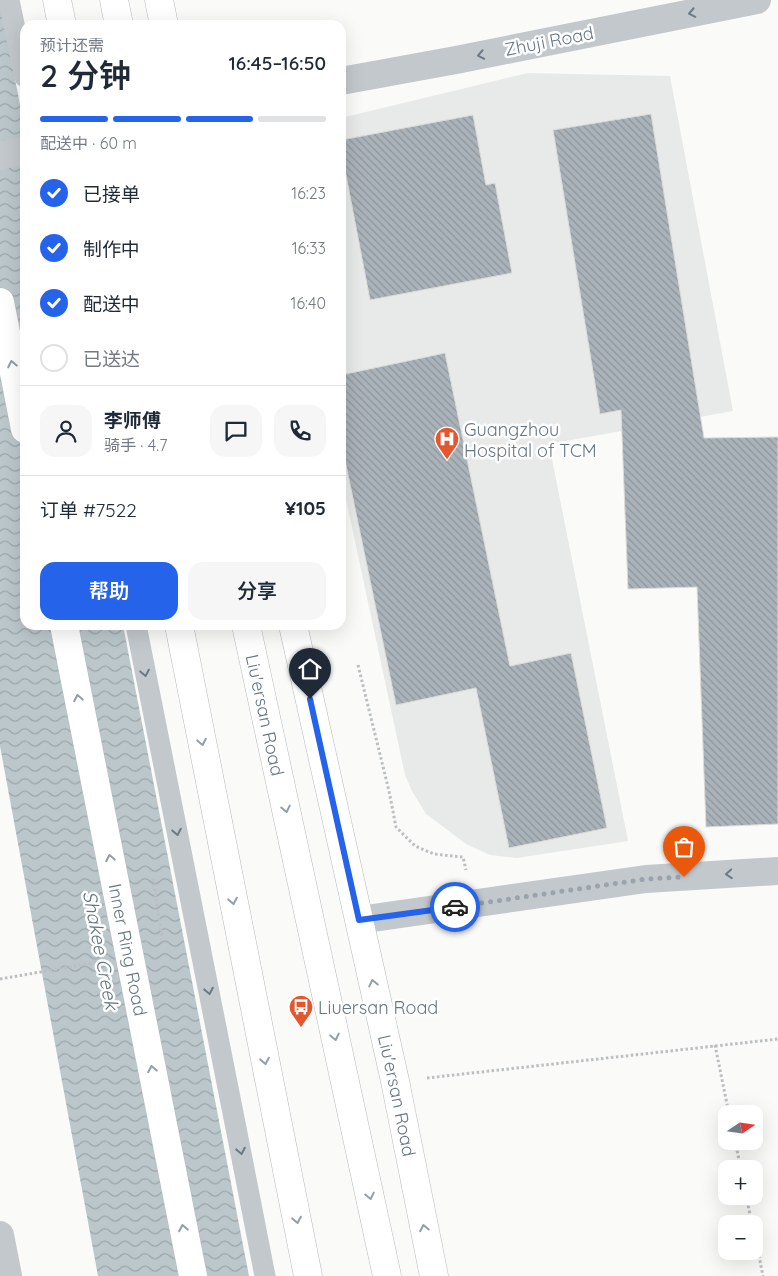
<!DOCTYPE html>
<html lang="zh">
<meta charset="utf-8">
<style>
body{margin:0;font-family:Quicksand,"Noto Sans SC",sans-serif;background:#f6f6f7;color:#1f2937;height:100vh;display:flex;flex-direction:column;font-size:19px;white-space:nowrap}
*{box-sizing:border-box;margin:0}
p{font-size:16px;color:#747a83}
.icon{flex:none;width:28px;height:28px;fill:none;stroke:currentColor;stroke-width:2;stroke-linecap:round;stroke-linejoin:round}
.map{position:relative;flex:1;overflow:hidden}
.panel{position:absolute;left:20px;top:20px;width:326px;height:610px;display:flex;flex-direction:column;background:#fff;border-radius:15px;box-shadow:0 5px 20px #0002}
.panel>*{flex:none}
.needle{width:32px;rotate:77deg}
.fabs{position:absolute;left:718px;top:1105px;display:grid;gap:10px}
.fabs a{display:grid;place-items:center;width:45px;height:45px;border-radius:10px;background:#fff;box-shadow:0 5px 20px #0002;font-size:25px}
.pin{position:absolute;display:grid;place-items:center;width:42px;height:42px;color:#fff;margin:-51px -21px;border-radius:50% 50% 50% 0;rotate:-45deg;box-shadow:0 0 5px #0007}
.pin .icon{rotate:45deg}
.courier{position:absolute;display:grid;place-items:center;width:50px;height:50px;margin:-25px;border:4px solid #2563eb;border-radius:50%;background:#fff;color:#222;box-shadow:0 1px 6px #0007}
.summary em{font-style:normal;font-weight:600}
.summary div{display:flex;flex-direction:column-reverse}
.summary{display:flex;align-items:center;justify-content:space-between;height:85px;padding:0 20px}
h1{font-size:32px;font-weight:600;line-height:38px}
.bar{display:grid;grid-template-columns:repeat(4,1fr);gap:8px 5px;align-content:center;height:60px;padding:0 20px}
.bar i{height:6px;border-radius:4px;background:#e0e1e3}
.bar .on{background:#2563eb}
.bar p{grid-column:span 4}
.line{display:flex;align-items:center;gap:12px;padding:0 20px;border-top:1px solid #e0e1e3}
.line div{flex:1}
.round{display:grid;place-items:center;flex:none;width:52px;height:52px;border-radius:15px;background:#f6f6f7}
ol{padding:0 20px;list-style:none}
li{display:flex;align-items:center;gap:15px;height:55px}
li p{margin-inline-start:auto}
li .icon{padding:5px;border-radius:50%;background:#2563eb;color:#fff;stroke-width:4}
li:last-child{color:#747a83}
li i{width:28px;height:28px;border:2px solid #e0e1e3;border-radius:50%}
.primary-button{display:flex;gap:10px;margin-top:auto;padding:10px 20px}
.primary-button a{flex:1;height:58px;border-radius:15px;background:#2563eb;color:#fff;font-size:20px;font-weight:600;line-height:58px;text-align:center}
.primary-button a+a{background:#f6f6f7;color:#1f2937}
.map>svg:first-child{display:block}
</style>
<div class="map">
<svg width="778" height="1276" viewBox="0 0 778 1276">
<defs>
<pattern id="water-waves" width="16" height="10" patternUnits="userSpaceOnUse" patternTransform="scale(1.25)"><rect width="16" height="10" fill="#bbc7cb"/><path d="M0 5q4-4 8 0t8 0" fill="none" stroke="#9ca6aa"/></pattern>
<pattern id="building-back-hatch" width="6" height="6" patternUnits="userSpaceOnUse" patternTransform="scale(1.25)"><rect width="6" height="6" fill="#aab3b9"/><path d="M-1 5l2 2M0 0l6 6M5-1l2 2" fill="none" stroke="#8e969c"/></pattern>
</defs>
<rect width="100%" height="100%" fill="#fafaf8"/>
<path fill="#e8e9e9" d="M528,73L670,76L733,411L549,444L628,841L517,858L490,855L466,844L426,814L412,791L405,775L341,476V118Z"/>
<path fill="url(#water-waves)" d="M0,3L25,130V625H123L249,1276H98L0,746Z"/>
<g fill="url(#building-back-hatch)" stroke="#dcdcda">
<path d="M651,114L704,438L778,437V824L706,827L697,587L628,589L621,410L600,414L553,130Z"/>
<path d="M473,115L486,185L495,183L512,273L370,300L341,149V140Z"/>
<path d="M445,353L510,666L571,653L607,828L509,848L476,688L396,705L341,441V375Z"/>
</g>
<g fill="none" stroke-linecap="round" stroke-linejoin="round">
<defs>
<g id="primary">
<path d="M114,0L119,25"/>
<path d="M159,0L164,25"/>
<path id="s1" d="M246,625L387,1276"/>
<path id="s2" d="M293,625L395,1081L434,1276"/>
</g>
<g id="trunk">
<path d="M57,0L62,25"/>
<path d="M0,302L25,429"/>
<path d="M179,625L308,1276"/>
</g>
</defs>
<use href="#primary" stroke="#b5babe" stroke-width="29"/>
<use href="#trunk" stroke="#b4b9bd" stroke-width="29"/>
<g stroke="#bbbfc2" stroke-width="3" stroke-dasharray="2.5 2.5" stroke-linecap="butt">
<path d="M358,665L389,791L396,827L415,846L434,854L463,857L466,870"/>
<path d="M153,879L162,937"/>
<path d="M0,979L98,962"/>
<path d="M715,1045L729,1114"/>
<path d="M427,1078L778,1039"/>
<path d="M735,1141L741,1169"/>
<path d="M746,1196L752,1224"/>
<path d="M754,1231L763,1276"/>
</g>
<g stroke="#c3c8cc" stroke-width="21">
<path d="M9,0L25,77"/>
<path d="M136,625L235,1123L265,1276"/>
</g>
<g stroke="#c3c8cc" stroke-width="28">
<path d="M0,156L25,150"/>
<path d="M359,920L646,879L778,871"/>
<path d="M0,1235L8,1276"/>
</g>
<path stroke="#c3c8cc" stroke-width="28" d="M341,81L456,60L757,0"/>
<use href="#primary" stroke="#fff" stroke-width="28"/>
<use href="#trunk" stroke="#fff" stroke-width="28"/>
<defs>
<g id="trunk-bridge">
<path id="s3" d="M64,625L193,1276"/>
</g>
</defs>
<use href="#trunk-bridge" stroke="#b4b9bd" stroke-width="29" stroke-linecap="butt"/>
<use href="#trunk-bridge" stroke="#fff" stroke-width="28"/>
</g>
<defs><path id="oneway-chevron" d="M-2-3.5L2.5 0L-2 3.5" fill="none" stroke-width="1.6" stroke-linecap="round" stroke-linejoin="round" transform="scale(1.25)"/></defs>
<g stroke="#6a7a87">
<use href="#oneway-chevron" transform="translate(692 13) rotate(169)"/>
<use href="#oneway-chevron" transform="translate(481 55) rotate(169)"/>
<use href="#oneway-chevron" transform="translate(145 673) rotate(79)"/>
<use href="#oneway-chevron" transform="translate(177 832) rotate(79)"/>
<use href="#oneway-chevron" transform="translate(729 874) rotate(176)"/>
<use href="#oneway-chevron" transform="translate(209 991) rotate(79)"/>
<use href="#oneway-chevron" transform="translate(241 1151) rotate(79)"/>
</g>
<g stroke="#939fa8">
<use href="#oneway-chevron" transform="translate(12 364) rotate(-101)"/>
<use href="#oneway-chevron" transform="translate(78 698) rotate(-101)"/>
<use href="#oneway-chevron" transform="translate(202 742) rotate(79)"/>
<use href="#oneway-chevron" transform="translate(286 809) rotate(78)"/>
<use href="#oneway-chevron" transform="translate(110 858) rotate(-101)"/>
<use href="#oneway-chevron" transform="translate(233 901) rotate(79)"/>
<use href="#oneway-chevron" transform="translate(373 983) rotate(-102)"/>
<use href="#oneway-chevron" transform="translate(335 1037) rotate(78)"/>
<use href="#oneway-chevron" transform="translate(265 1061) rotate(79)"/>
<use href="#oneway-chevron" transform="translate(152 1069) rotate(-101)"/>
<use href="#oneway-chevron" transform="translate(370 1196) rotate(78)"/>
<use href="#oneway-chevron" transform="translate(297 1220) rotate(79)"/>
<use href="#oneway-chevron" transform="translate(183 1228) rotate(-101)"/>
<use href="#oneway-chevron" transform="translate(424 1228) rotate(-101)"/>
</g>
<g fill="none" stroke-linecap="round" stroke-linejoin="round">
<path stroke="#99a4ac" stroke-width="5" stroke-dasharray="0 9" d="M455,907L646,879L684,877"/>
<path stroke="#2563eb" stroke-width="6" d="M310,699L359,920L455,907"/>
</g>
<defs>
<symbol id="hospital-pin" viewBox="-11 -11 22 30"><path d="M0 17L-7.5 6A9.5 9.5 0 1 1 7.5 6Z" fill="#e4572e" stroke="#fff"/><path d="M-5-5h3v3.5h4V-5h3V5h-3V1.5h-4V5h-3Z" fill="#fff"/></symbol>
<symbol id="bus-pin" viewBox="-11 -11 22 30"><path d="M0 17L-7.5 6A9.5 9.5 0 1 1 7.5 6Z" fill="#e4572e" stroke="#fff"/><path d="M-5-6H5V4H4V6H2V4H-2V6H-4V4H-5ZM-3.5-4V0h7V-4ZM-3.5 1.2v1.5H-2V1.2ZM2 1.2v1.5H3.5V1.2Z" fill="#fff"/></symbol>
</defs>
<g fill-rule="evenodd">
<use href="#hospital-pin" x="433" y="425" width="28" height="38"/>
<use href="#bus-pin" x="287" y="993" width="28" height="38"/>
</g>
<g text-anchor="middle" dominant-baseline="central" stroke-width="5" stroke-linejoin="round" paint-order="stroke">
<g font-size="18" fill="#657683" stroke="#fff">
<text transform="translate(549 41) rotate(-11)">Zhuji Road</text>
<text stroke="none"><textPath href="#s1" startOffset="92">Liu'ersan Road</textPath></text>
<text stroke="none"><textPath href="#s3" startOffset="331">Inner Ring Road</textPath></text>
<text stroke="none"><textPath href="#s2" startOffset="482">Liu'ersan Road</textPath></text>
</g>
<g font-size="18" fill="#657683" stroke="#fff" text-anchor="start">
<text x="464" y="429">Guangzhou<tspan x="464" dy="21">Hospital of TCM</tspan></text>
<text x="318" y="1007">Liuersan Road</text>
</g>
<g font-size="19" font-style="italic" fill="#60757c" stroke="#fff">
<text transform="translate(101 950) rotate(79)">Shakee Creek</text>
</g>
</g>
</svg>
<div class="fabs">
<a><svg class="needle" viewBox="-14 -14 28 28"><path d="M0-13l5 13h-10z" fill="#e53935"/><path d="M0 13l5-13h-10z" fill="#747a83"/></svg></a>
<a>+</a>
<a>−</a>
</div>
<div class="pin" style="left:684px;top:877px;background:#ea580c"><svg class="icon" aria-label="bag" viewBox="0 0 24 24"><path d="M5 8h14l-1 12H6zM9 8a3 3 0 0 1 6 0"/></svg></div>
<div class="pin" style="left:310px;top:699px;background:#1f2937"><svg class="icon" aria-label="home" viewBox="0 0 24 24"><path d="M3 11l9-7 9 7M6 9v11h12V9"/></svg></div>
<div class="courier" style="left:455px;top:907px"><svg class="icon" aria-label="car" viewBox="0 0 24 24"><path d="M5 17H2v-5l4-1 3-4h7l3 4 3 1v5h-3M9 17h6M6 11h13"/><circle cx="7" cy="17" r="2"/><circle cx="17" cy="17" r="2"/></svg></div>
<section class="panel">
<div class="summary"><div><h1>2 分钟</h1><p>预计还需</p></div><em>16:45–16:50</em></div>
<div class="bar"><i class="on"></i><i class="on"></i><i class="on"></i><i></i><p>配送中 · 60 m</p></div>
<ol>
<li><svg class="icon" aria-label="check" viewBox="0 0 24 24"><path d="M5 12l5 5 9-10"/></svg>已接单<p>16:23</p></li>
<li><svg class="icon" aria-label="check" viewBox="0 0 24 24"><path d="M5 12l5 5 9-10"/></svg>制作中<p>16:33</p></li>
<li><svg class="icon" aria-label="check" viewBox="0 0 24 24"><path d="M5 12l5 5 9-10"/></svg>配送中<p>16:40</p></li>
<li><i></i>已送达</li>
</ol>
<div class="line" style="height:90px"><a class="round"><svg class="icon" aria-label="person" viewBox="0 0 24 24"><circle cx="12" cy="8" r="4"/><path d="M4 21q1-7 8-7t8 7"/></svg></a><div><b>李师傅</b><p>骑手 · 4.7</p></div><a class="round"><svg class="icon" aria-label="chat" viewBox="0 0 24 24"><path d="M4 5h16v11H9l-5 4z"/></svg></a><a class="round"><svg class="icon" aria-label="phone" viewBox="0 0 24 24"><path d="M5 4h4l2 5-3 2q2 4 5 5l2-3 5 2v4C11 20 4 13 5 4z"/></svg></a></div>
<div class="line" style="height:65px"><div>订单 #7522</div><b>¥105</b></div>
<div class="primary-button"><a>帮助</a><a>分享</a></div>
</section>
</div>
